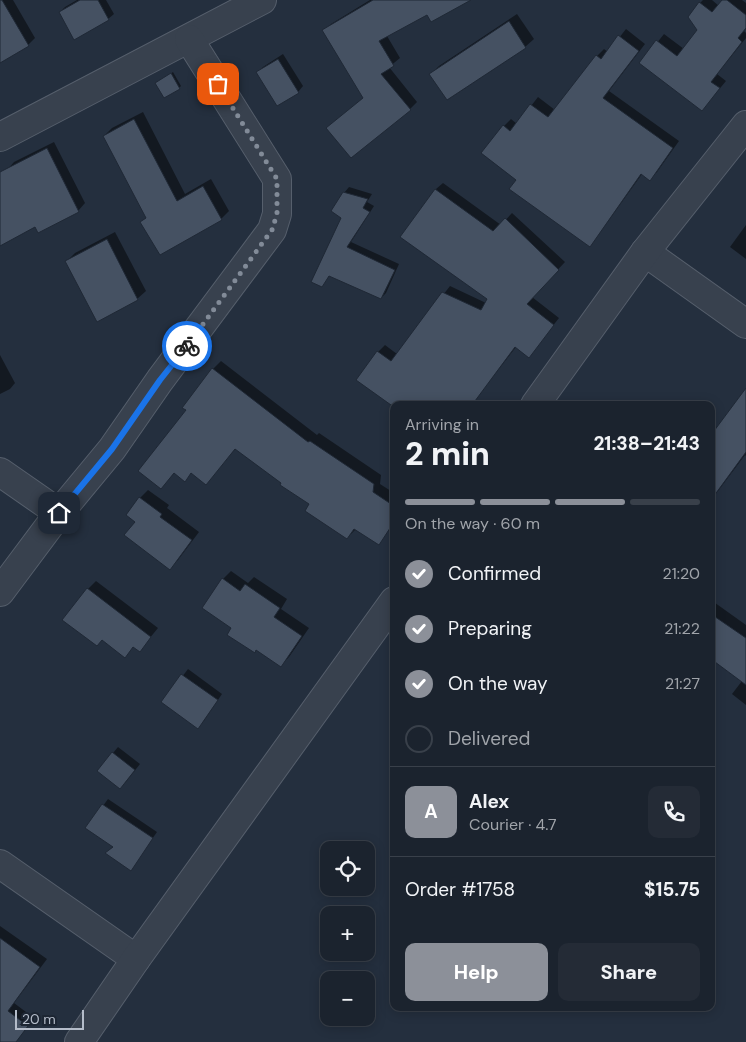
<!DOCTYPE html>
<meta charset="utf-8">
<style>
body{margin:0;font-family:"DM Sans",sans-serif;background:#242b36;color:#f1f3f6;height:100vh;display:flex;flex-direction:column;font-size:19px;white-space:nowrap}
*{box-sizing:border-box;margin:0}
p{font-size:16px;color:#a0a4aa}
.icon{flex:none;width:28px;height:28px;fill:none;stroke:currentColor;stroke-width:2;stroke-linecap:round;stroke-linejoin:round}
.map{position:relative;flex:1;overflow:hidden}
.panel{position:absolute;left:390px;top:401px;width:325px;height:610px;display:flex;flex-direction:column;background:#1b232e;border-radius:10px;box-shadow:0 2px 12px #0003,0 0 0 1px #39404a}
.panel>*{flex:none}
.buttons{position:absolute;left:320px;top:841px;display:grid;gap:10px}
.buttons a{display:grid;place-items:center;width:55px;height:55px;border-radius:10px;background:#1b232e;box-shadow:0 2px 12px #0003,0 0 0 1px #39404a;font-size:25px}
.scale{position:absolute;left:15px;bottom:12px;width:69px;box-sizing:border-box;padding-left:5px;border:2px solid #b4bcc9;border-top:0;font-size:14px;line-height:18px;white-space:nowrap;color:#b4bcc9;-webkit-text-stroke:4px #1d2633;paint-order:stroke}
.pin{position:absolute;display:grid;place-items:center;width:42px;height:42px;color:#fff;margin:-21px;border-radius:10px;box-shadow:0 2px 8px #0006}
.courier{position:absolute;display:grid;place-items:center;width:50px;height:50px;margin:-25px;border:4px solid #1a73e8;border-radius:50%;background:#fff;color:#222;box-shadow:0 1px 6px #0007}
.overview em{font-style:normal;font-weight:800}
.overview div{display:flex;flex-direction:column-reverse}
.overview{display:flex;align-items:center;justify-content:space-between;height:85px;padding:0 15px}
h1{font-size:32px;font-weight:800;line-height:38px}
.bar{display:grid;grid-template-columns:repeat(4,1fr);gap:8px 5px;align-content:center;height:60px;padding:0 15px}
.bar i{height:6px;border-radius:4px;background:#39404a}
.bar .active{background:#8c9099}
.bar p{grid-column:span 4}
.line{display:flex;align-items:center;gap:12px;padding:0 15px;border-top:1px solid #39404a}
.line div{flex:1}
.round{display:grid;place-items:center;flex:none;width:52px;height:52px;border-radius:10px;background:#242b36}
ol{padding:0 15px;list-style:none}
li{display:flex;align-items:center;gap:15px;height:55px}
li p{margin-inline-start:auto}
li .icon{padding:5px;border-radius:50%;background:#8c9099;color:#fff;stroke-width:4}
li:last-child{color:#a0a4aa}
li i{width:28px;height:28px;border:2px solid #39404a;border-radius:50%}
.primary-button{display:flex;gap:10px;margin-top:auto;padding:10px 15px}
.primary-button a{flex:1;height:58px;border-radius:10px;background:#8c9099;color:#fff;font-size:20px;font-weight:800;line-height:58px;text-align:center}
.primary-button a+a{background:#242b36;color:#f1f3f6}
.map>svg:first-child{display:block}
</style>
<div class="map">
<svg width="746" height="1042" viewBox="0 0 746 1042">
<rect width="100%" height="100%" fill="#242f3e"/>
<g fill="#0007">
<path d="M0,0H13L35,38L28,45L0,61Z"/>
<path d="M77,0H106L114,14L108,19L75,38L60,12L65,7Z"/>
<path d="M370,0H461L428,13L387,36L400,58L389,67L417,102L410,109L364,97L324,31L331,24Z"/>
<path d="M703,0H712L719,6L724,0H742L746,3V28L744,31L746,33V38L717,74L726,81L702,110L641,63L664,34L684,49L698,30L700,3Z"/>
<path d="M517,14L534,39L525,47L447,99L431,74L439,66Z"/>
<path d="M626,29L645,44L609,91L679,141L657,172L650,179L642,174L596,238L590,245L517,179L504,126L511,119L517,124L538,97L555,110L597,56L604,49L608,52Z"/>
<path d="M283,54L303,86L298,92L258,72L263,67Z"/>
<path d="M173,72L181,86L179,88L157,83Z"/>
<path d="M143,112L185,194L211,179L229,211L221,219L142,222L147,217L104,136L112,128Z"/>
<path d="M54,142L85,203L78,211L35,226L0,245V186L7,170L14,162Z"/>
<path d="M443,183L501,225L512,213L565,262L532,297L559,318L529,356L516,347L480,393L454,405H394L358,380L378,352L385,345L397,354L450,286L486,303L489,298L402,237L436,189Z"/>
<path d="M349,187L372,194L367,202L374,206L351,242L399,264L386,293L381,298L330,275L321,286L343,217L344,193Z"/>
<path d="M746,225V259L730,247Z"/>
<path d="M115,232L146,291L137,299L67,261L75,253Z"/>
<path d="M0,355L15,383L10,389L0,394Z"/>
<path d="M221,361L317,435L319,433L381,475L380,484L394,493V524L378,543L355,530L347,538L311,504L236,448L206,483L192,472L184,480L175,472L161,488L187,410L213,369Z"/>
<path d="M746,390V456L745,455L718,491L711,498V423L718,428Z"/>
<path d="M148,490L169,505L167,508L199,532L178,560L170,568L137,522L140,498Z"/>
<path d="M231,571L248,583L254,577L287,599L281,609L309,628L289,657L281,665L257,649L254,652L233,627L223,579Z"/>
<path d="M96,581L158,628L140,650L134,646L125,656L88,589Z"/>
<path d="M711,600L746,625V705L732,694L742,681L711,657Z"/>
<path d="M188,669L222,694L203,722L163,702Z"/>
<path d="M118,747L140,764L125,783L98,771Z"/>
<path d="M108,799L157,832L131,869L106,853L114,846L87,828Z"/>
<path d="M0,926L47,959L14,1003L34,1018L16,1042H0Z"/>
</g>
<g fill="#455162" stroke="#1f2835">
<path d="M0,0H2L29,46L0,63Z"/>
<path d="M80,0H98L109,20L74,40L59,12Z"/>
<path d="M373,0H471L431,22L427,15L379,41L394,66L381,74L411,110L351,158L326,128L363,98L322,30Z"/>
<path d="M722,0H727L746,15V28L738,38L742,42L711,82L720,88L702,111L639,63L656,40L677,56L697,30L688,17L699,2L712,12Z"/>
<path d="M509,21L526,48L447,100L429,74Z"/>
<path d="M618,35L639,51L603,98L673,148L650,181L641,174L590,247L509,189L516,180L481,153L503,125L510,131L530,104L548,117L596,55L601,59Z"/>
<path d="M278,59L299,93L277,106L256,72Z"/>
<path d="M171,73L180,89L164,98L155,83Z"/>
<path d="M134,119L177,201L203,186L222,220L160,255L140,222L146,218L103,136Z"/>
<path d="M47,148L79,212L38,233L35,227L0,246V172Z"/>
<path d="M435,189L493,231L505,218L559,270L527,304L554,325L529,358L515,347L472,405H391L356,380L377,351L391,361L442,292L481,310L487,299L400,237Z"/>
<path d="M343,192L368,199L363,208L370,212L347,247L395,270L381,299L329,276L322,287L311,282L341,218L331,211Z"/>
<path d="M107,239L138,300L97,322L65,261Z"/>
<path d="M212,368L308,442L310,441L374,484L373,492L394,506V522L379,545L354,529L347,539L305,511L309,504L280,485L281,483L235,449L206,485L191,473L185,482L174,473L161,489L138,471L186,410L182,408Z"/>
<path d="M746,388V452L711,500V435Z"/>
<path d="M139,497L162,514L160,517L192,540L170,570L124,535L135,522L126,515Z"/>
<path d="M222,578L240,591L245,584L280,608L274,617L302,636L281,667L256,650L255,653L227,635L231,628L202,608Z"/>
<path d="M87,588L151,637L140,652L133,647L125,658L102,640L97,646L62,620Z"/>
<path d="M711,614L746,638V685L711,659Z"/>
<path d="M181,674L218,700L198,729L161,702Z"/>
<path d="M112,752L135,770L120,789L97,771Z"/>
<path d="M102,804L153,838L131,871L105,853L113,847L85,828Z"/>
<path d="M0,938L40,967L8,1011L28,1026L16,1042H0Z"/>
</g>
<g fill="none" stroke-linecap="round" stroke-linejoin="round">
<defs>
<g id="minor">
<path d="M0,137L262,0"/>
<path d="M645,252L746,324"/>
<path d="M535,405L645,252L746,125"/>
<path d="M0,472L59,513"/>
<path d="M0,592L59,513L112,449L160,380L272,230L277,214V179L189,39"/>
<path d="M0,864L136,959"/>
<path d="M79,1042L136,959L394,601"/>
</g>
</defs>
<use href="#minor" stroke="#565f6c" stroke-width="30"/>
<use href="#minor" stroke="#38414e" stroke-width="28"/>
</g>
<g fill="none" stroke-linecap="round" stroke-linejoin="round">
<path stroke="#828b98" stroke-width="5" stroke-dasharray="0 9" d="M187,346L272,230L277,214V179L218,84"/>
<path stroke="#1a73e8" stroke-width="6" d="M59,513L112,449L160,380L187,346"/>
</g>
</svg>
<div class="buttons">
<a><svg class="icon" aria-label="locate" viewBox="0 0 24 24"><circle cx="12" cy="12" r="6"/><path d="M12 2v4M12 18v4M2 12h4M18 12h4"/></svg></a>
<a>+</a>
<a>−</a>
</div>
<div class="scale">20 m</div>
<div class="pin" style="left:218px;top:84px;background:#ea580c"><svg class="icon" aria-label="bag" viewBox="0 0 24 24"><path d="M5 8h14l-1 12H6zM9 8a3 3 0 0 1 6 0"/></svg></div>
<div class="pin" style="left:59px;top:513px;background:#1f2937"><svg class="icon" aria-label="home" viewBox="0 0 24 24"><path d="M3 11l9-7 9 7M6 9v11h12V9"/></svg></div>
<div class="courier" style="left:187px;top:346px"><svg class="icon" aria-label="bike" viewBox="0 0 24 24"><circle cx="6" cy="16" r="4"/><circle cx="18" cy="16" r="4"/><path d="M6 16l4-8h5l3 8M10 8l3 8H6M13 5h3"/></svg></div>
<section class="panel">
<div class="overview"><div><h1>2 min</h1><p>Arriving in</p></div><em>21:38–21:43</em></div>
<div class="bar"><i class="active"></i><i class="active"></i><i class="active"></i><i></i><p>On the way · 60 m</p></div>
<ol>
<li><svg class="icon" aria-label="check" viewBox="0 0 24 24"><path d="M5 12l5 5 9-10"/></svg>Confirmed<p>21:20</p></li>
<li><svg class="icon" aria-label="check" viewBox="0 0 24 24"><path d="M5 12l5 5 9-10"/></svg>Preparing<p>21:22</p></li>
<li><svg class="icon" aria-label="check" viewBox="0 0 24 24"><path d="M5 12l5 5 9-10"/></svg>On the way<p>21:27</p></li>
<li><i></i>Delivered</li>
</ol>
<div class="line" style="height:90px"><b class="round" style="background:#8c9099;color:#fff">A</b><div><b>Alex</b><p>Courier · 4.7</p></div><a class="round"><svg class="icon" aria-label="phone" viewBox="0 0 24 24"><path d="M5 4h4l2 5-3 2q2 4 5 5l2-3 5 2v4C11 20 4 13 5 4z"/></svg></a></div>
<div class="line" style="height:65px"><div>Order #1758</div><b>$15.75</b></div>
<div class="primary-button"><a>Help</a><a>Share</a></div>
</section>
</div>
